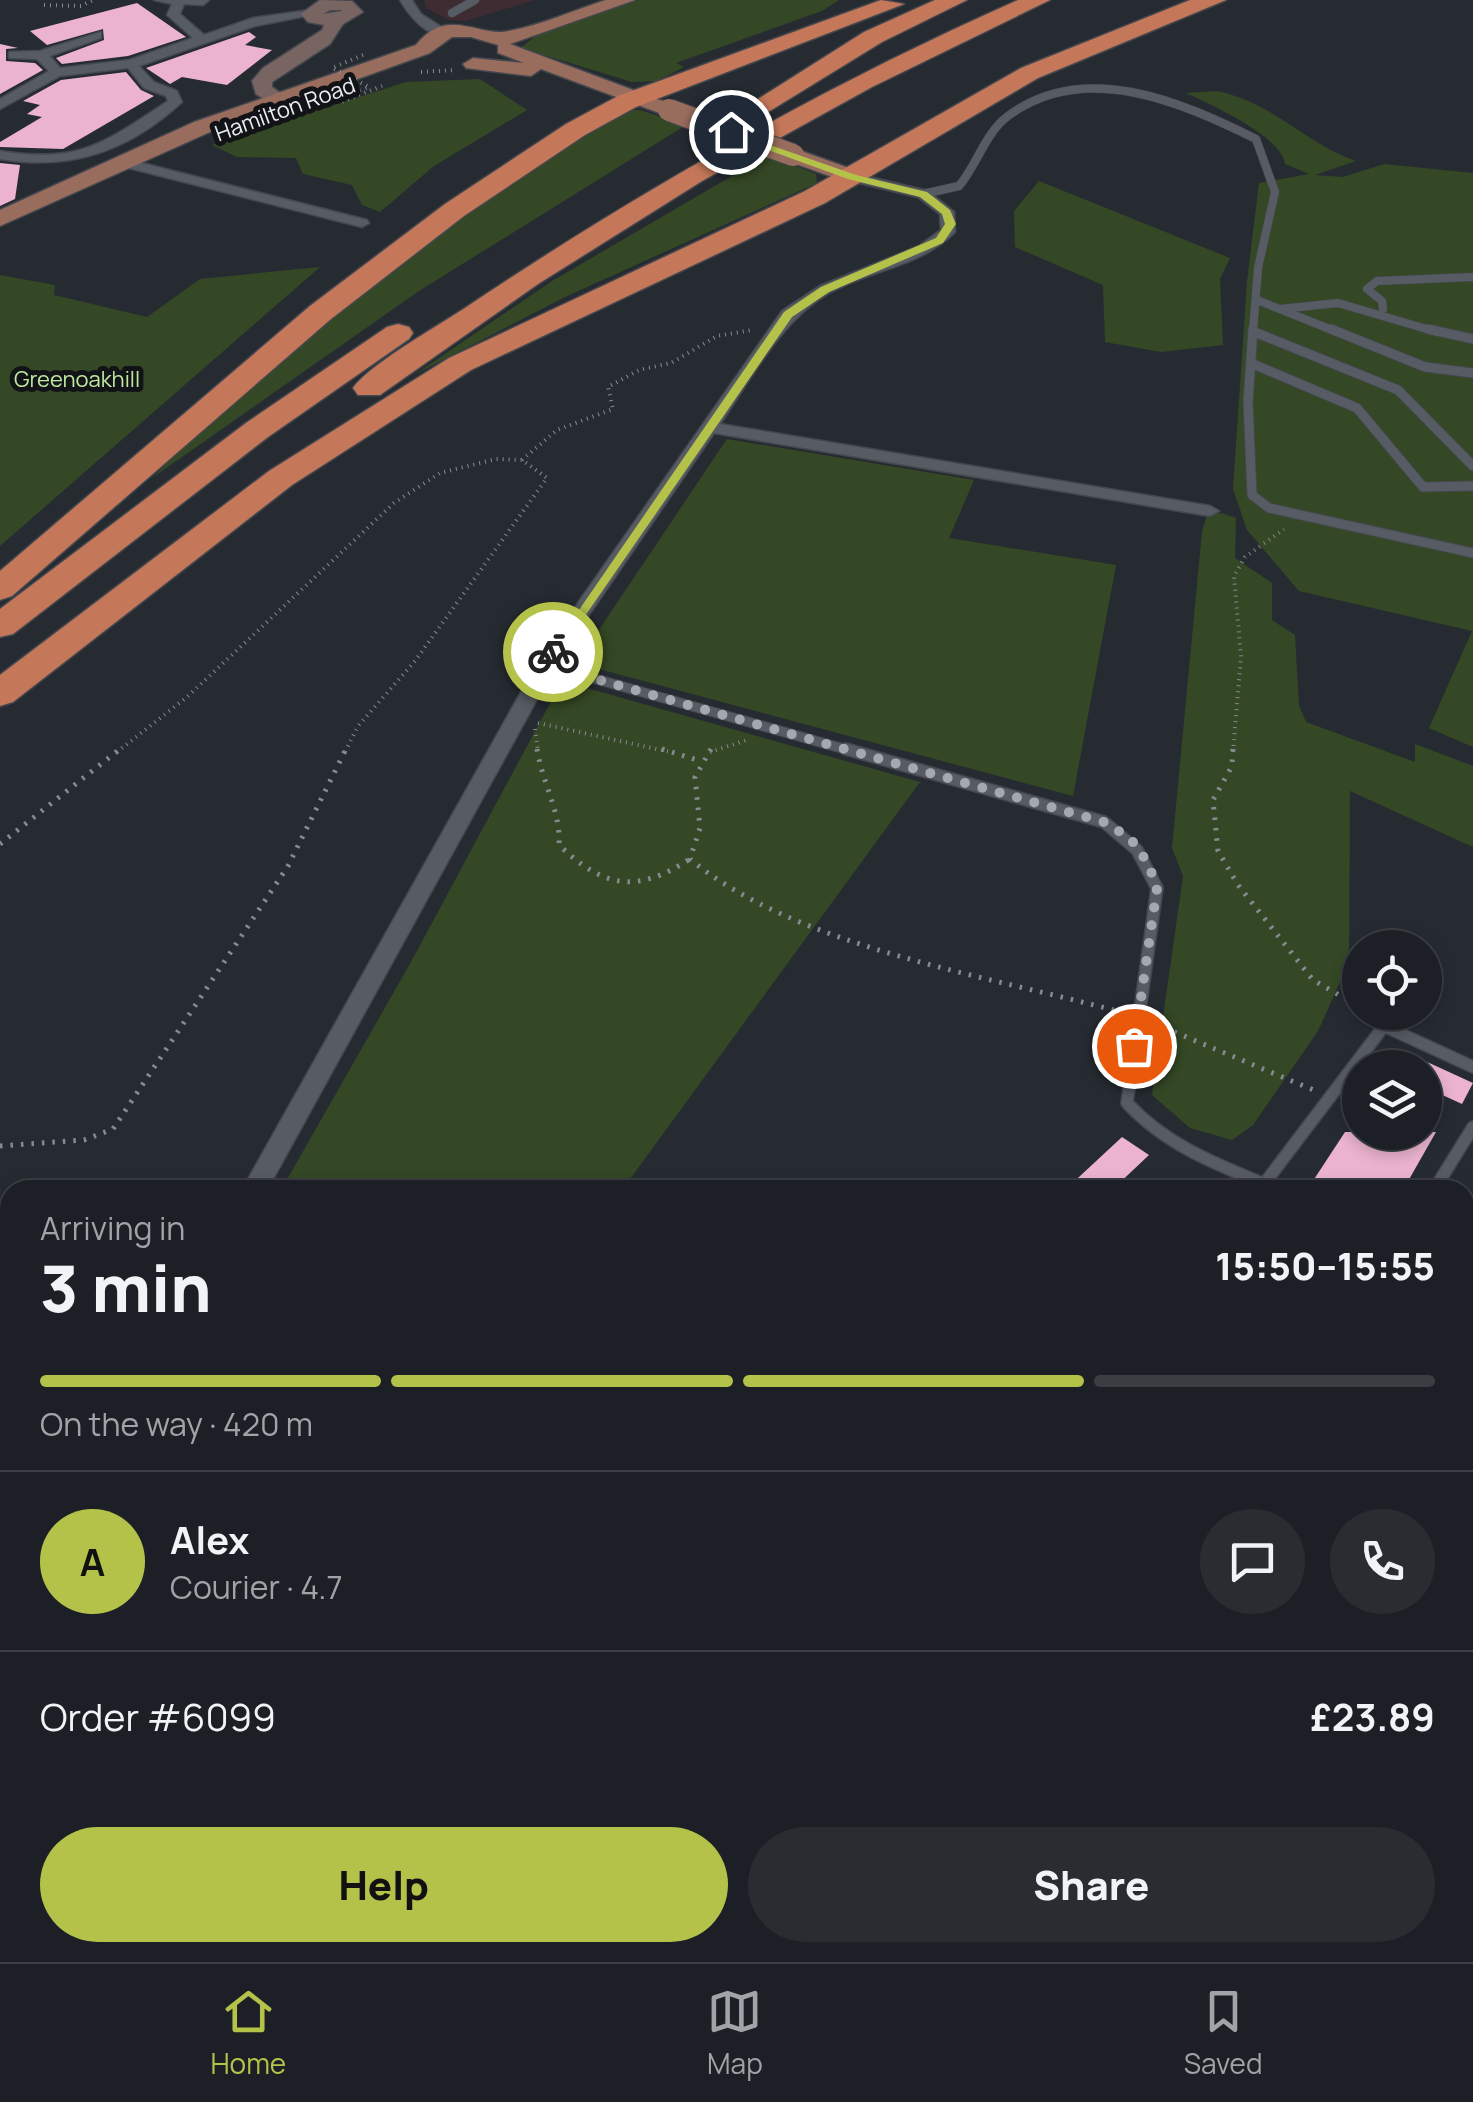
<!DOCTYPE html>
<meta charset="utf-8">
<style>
body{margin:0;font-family:Manrope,sans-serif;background:#292d32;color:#f1f3f6;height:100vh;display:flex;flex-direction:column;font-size:38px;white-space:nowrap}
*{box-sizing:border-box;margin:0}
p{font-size:32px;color:#a0a3a7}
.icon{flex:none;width:55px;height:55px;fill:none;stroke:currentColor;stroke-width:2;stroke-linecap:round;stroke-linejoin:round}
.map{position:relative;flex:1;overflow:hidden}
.side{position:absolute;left:0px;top:1180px;width:1475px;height:782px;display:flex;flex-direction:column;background:#1c2026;border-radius:30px 30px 0 0;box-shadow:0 5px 15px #0003,0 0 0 2px #3a3e43}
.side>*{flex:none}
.fabs{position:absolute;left:1342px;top:930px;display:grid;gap:20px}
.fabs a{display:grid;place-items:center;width:100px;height:100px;border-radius:50%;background:#1c2026;box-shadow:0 5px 15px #0003,0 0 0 2px #3a3e43;font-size:50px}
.pin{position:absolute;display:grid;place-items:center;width:85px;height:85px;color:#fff;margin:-42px;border:5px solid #fff;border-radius:50%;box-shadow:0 2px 10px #0007}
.courier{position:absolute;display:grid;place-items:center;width:100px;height:100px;margin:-50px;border:8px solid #b4c24a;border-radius:50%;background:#fff;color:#222;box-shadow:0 2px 12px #0007}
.summary em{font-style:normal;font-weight:800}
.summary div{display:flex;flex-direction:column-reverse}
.summary{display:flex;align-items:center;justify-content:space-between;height:170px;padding:0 40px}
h1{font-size:65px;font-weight:800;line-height:75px}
.bar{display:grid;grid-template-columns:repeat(4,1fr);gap:15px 10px;align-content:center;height:120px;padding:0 40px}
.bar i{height:12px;border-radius:8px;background:#3a3e43}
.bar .on{background:#b4c24a}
.bar p{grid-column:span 4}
.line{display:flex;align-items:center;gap:25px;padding:0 40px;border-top:2px solid #3a3e43}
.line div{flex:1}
.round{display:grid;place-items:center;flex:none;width:105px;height:105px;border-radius:52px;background:#292d32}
.action{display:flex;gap:20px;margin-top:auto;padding:20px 40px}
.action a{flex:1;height:115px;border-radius:60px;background:#b4c24a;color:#111;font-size:40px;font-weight:800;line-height:115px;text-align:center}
.action a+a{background:#292d32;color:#f1f3f6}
.tab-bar{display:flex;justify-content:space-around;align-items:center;height:140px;border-top:2px solid #3a3e43;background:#1c2026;font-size:28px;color:#a0a3a7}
.tab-bar a{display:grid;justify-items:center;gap:5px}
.tab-bar .on{color:#b4c24a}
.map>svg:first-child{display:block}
</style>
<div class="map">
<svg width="1473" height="1962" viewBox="0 0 1473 1962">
<rect width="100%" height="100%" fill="#262b32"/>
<path fill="#3f2c32" d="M424,0H535L466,21L449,20L426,8Z"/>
<g fill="#344825">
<path d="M639,0H839L822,11L676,63L684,67L657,81L632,82L521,48L534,37L532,31L543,27Z"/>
<path d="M480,79L527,110L434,166L380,212L362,205L352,185L303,174L296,158L237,157L212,145L406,82Z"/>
<path d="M1217,91C1274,103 1305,143 1356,161L1315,175L1343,177L1384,164L1473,173V747L1429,728L1472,631L1299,591L1247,530L1233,489L1247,281L1259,183L1309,174L1285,164C1283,137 1210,104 1186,93Z"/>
<path d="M624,110H640L686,125L419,291L152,478L298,337L549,153Z"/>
<path d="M768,155L816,174L817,183L565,297L414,375L552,281Z"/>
<path d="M1039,181L1230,258L1220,279L1223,345L1161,352L1105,342L1103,285L1015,247L1014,211Z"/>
<path d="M320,267L0,546V275L55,285L54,295L147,317L200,279Z"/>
<path d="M727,439L974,480L949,538L1116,565L1073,796L584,665L580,658Z"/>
<path d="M1221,513L1236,518L1235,558L1272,583V620L1295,635L1299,706L1306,722L1415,762V744L1473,766V847L1350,791L1349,962L1318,1031L1253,1125L1232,1140L1190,1128L1152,1095L1183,876L1172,848L1202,532L1207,515Z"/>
<path d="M562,681L920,782L622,1190H281L411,962Z"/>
</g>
<path fill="#43829a" stroke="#75a2b4" stroke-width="2.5" d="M75,1953L276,1952L277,1962H70Z"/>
<g fill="#ebb3ce">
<path d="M137,3L186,37L128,56L62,64L56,58L104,40L103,29L47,45L30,31Z"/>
<path d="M249,32L256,37L245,45L272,50L227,85L182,77L170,84L146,68Z"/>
<path d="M0,44L18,48L6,49V61L35,63L43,70L0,94Z"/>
<path d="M126,72L141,90L154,96L63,149L0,147V142L42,117L27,114L40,105L23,101L61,80Z"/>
<path d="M0,163L20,165L15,199L0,206Z"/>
<path d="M1425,1061L1473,1083L1462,1104L1425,1087Z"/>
<path d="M1345,1132H1436L1403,1190H1307Z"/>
<path d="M1122,1137L1149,1155L1112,1190H1065Z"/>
</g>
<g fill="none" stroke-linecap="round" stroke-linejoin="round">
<defs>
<g id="lane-far3">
<path d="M452,13L475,0"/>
<path d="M923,194L959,186C977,165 985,133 1008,116C1084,59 1181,102 1256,139L1275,192L1258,268L1253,332"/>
<path d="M1257,300L1337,332"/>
<path d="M1280,309L1338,303L1437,332"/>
<path d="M1383,309L1382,301L1367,289L1377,281L1473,277"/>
</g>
<g id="lane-far2">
<path d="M1253,329L1248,402L1252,495L1269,508L1473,553"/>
<path d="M1331,329L1425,367L1473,373"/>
<path d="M1428,329L1473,339"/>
<path d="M1257,333L1398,390L1473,466"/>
<path d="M1253,364L1357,408L1423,487L1473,486"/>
<path d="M546,665L855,752"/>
</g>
<g id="lane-far1">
<path d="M846,749L1104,822L1137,850L1157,888L1127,1103C1165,1144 1213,1163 1264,1184L1384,1026L1473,1067"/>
<path d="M1434,1190L1473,1127"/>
</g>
<g id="lane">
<path d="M0,1403L10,1402"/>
<path d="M1465,1501L1473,1505"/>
<path d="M1465,1616L1473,1620"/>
<path d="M0,1660L10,1669"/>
<path d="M0,1818L10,1805"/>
<path d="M1465,1857L1473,1840"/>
<path d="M534,1952L545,1962"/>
<path d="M673,1952L674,1962"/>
<path d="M1414,1962L1419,1952"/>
</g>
<g id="street">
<path d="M154,0H209L203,5L184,4L180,14L204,35L253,18L310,10L316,14L255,26L139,66L154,82L177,91L182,102C129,151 71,171 0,159V151C80,164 104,143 168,101L166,96L144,88L128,68L60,76L0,109V99L49,71L37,59L9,58V52L40,51L101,32V38L50,56L60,68L129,60L193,38L167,15L172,4Z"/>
<path d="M400,0H412L421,14L448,31V37C427,37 410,17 400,0Z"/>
<path d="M126,159L367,220L369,223L362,227L121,166L119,163Z"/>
<path d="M852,173L928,191L954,212L955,232C922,266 870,270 829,293C780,321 752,378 720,424L1210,506L1219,511L1210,516L714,433L562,654L267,1190H242L543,653L782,311L820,286L919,246L941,230L940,214L918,197L847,180V174Z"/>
</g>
<path id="secondary" d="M320,0L352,1L363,12L343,24L330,44L272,82V87L300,107L283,111L256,94L252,81L263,68L322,30L324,25L308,22L301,14ZM330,10H341L342,11L323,14Z"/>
<g id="primary">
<path d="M606,0H635L510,44L676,106V114H662L541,69L531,76L466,68L463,64L473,58L524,63L498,53V45L471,37H452L430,53L210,132L0,226V210L194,122L416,45C448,5 478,38 509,31C542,25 574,10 606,0Z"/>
<path d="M793,148L860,172L863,177L852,184L785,160V150Z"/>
</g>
<g id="highway">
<path d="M881,0L904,4L636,107L585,135L464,216L331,319L12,596L0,600V571L310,306L445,204L566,124L618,96Z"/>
<path d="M935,0H967L882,42L747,125L738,128L725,120L864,32Z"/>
<path d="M1018,0H1050L872,87L702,181L538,284L380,395H358L353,388C370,364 438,326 465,308C641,190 824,86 1018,0Z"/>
<path d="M1190,0H1226L1038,78L825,203L471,370L292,485L13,702L0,706V675L269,471L449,358L805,191L1021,68Z"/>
<path d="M398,324L409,327L413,333L409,339L268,437L13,634L0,637V609L246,423L387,327Z"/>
</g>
</defs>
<use href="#lane-far3" stroke="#44474e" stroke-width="9"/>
<use href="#lane-far2" stroke="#44474e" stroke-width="11"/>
<use href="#lane-far1" stroke="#44474e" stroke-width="14"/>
<use href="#lane" stroke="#44474e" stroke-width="18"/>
<use href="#street" stroke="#44474e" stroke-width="3"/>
<use href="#secondary" stroke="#44474e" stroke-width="3"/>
<use href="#primary" stroke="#44474e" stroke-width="3"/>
<use href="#highway" stroke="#44474e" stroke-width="3"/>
<g stroke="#878b91" stroke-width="4" stroke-dasharray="1 5" stroke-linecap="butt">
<path d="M44,5L81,6L93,0"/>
<path d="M421,72L455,70"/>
<path d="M522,460L557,430L613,409L608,387L639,370L671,363L717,336L752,330"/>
<path d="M538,723L670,752"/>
<path d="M535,729L538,752"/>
<path d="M117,752L187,697L394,503L440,473L496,459L522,460L547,478L415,661L358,726L345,752"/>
<path d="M710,752L747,740"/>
<path d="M1233,752L1241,657L1234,576L1245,557L1284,529"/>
</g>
<g stroke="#878b91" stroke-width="5" stroke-dasharray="2.5 8" stroke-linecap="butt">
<path d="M537,749C542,782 561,812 559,845C604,888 636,894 690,859"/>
<path d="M662,749L700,761"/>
<path d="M711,749L695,777L700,828L690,859C796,947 988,976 1121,1012"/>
<path d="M1233,749L1232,766L1213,800L1218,851L1238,885L1313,980L1360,1007"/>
<path d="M0,844L120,749"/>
<path d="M1155,1024L1316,1091"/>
<path d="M0,1146L84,1140L113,1129L288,866L346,749"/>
</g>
<use href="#lane-far3" stroke="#575c64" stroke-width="8"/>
<use href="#lane-far2" stroke="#575c64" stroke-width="9"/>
<use href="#lane-far1" stroke="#575c64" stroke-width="11"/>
<use href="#lane" stroke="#575c64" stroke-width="15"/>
<use href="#street" fill="#575c64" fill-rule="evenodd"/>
<use href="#secondary" fill="#786461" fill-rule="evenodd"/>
<use href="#primary" fill="#996d5d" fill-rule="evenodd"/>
<use href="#highway" fill="#c57859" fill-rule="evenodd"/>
<defs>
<path id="primary-bridge" d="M669,110L793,155"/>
</defs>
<use href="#primary-bridge" stroke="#44474e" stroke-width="24" stroke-linecap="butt"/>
<path stroke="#878b91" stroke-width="4" stroke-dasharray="1 5" stroke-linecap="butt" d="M363,55L332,68L369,87L335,100L339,103L382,86"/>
<use href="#primary-bridge" stroke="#996d5d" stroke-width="22"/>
</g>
<path fill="#b4c24a" d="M727,130L856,175L927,192L950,210L956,224L943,243L829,292L792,317L558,655H548L784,312L821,287L936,238L945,224L942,214L920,197L848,179L727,135Z"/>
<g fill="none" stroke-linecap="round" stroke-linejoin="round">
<path stroke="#a5a9af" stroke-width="10" stroke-dasharray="0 18" d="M553,652L546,665L1104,822L1130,838L1148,863L1157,888L1134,1046"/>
</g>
<g text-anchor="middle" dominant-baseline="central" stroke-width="10" stroke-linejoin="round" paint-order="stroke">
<g font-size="22" fill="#eaedf2" stroke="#111317">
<text transform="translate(285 109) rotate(-20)">Hamilton Road</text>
</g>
<g font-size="22" fill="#bee79f" stroke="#111317">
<text x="77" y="379">Greenoakhill</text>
</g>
</g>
</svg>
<div class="fabs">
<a><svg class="icon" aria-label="locate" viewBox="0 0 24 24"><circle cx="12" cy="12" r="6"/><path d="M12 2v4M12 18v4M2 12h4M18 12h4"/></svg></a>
<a><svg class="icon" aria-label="layers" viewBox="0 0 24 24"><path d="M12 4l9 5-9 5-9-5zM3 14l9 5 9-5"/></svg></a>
</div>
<div class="pin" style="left:1134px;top:1046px;background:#ea580c"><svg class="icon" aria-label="bag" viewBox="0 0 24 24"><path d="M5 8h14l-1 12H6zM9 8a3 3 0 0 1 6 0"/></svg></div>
<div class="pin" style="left:731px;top:132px;background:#1f2937"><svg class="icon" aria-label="home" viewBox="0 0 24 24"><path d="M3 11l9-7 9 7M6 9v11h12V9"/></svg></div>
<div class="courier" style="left:553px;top:652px"><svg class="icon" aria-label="bike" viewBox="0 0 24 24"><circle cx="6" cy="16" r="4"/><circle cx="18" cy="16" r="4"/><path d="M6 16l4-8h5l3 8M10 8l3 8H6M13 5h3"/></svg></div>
<section class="side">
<div class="summary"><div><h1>3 min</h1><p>Arriving in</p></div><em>15:50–15:55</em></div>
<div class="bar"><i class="on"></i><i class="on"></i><i class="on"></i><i></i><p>On the way · 420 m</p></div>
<div class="line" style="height:180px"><b class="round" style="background:#b4c24a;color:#111">A</b><div><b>Alex</b><p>Courier · 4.7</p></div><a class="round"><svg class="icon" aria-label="chat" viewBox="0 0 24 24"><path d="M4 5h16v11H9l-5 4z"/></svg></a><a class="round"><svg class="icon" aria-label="phone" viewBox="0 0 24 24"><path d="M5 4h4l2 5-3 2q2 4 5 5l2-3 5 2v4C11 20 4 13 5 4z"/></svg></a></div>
<div class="line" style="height:130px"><div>Order #6099</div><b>£23.89</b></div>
<div class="action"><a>Help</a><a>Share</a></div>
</section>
</div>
<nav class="tab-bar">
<a class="on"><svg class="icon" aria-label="home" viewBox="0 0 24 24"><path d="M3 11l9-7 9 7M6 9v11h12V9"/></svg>Home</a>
<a><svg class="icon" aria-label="map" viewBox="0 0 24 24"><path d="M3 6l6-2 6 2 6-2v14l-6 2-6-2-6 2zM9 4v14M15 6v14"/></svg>Map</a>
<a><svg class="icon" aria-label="saved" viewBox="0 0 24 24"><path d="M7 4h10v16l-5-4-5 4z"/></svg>Saved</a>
</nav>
